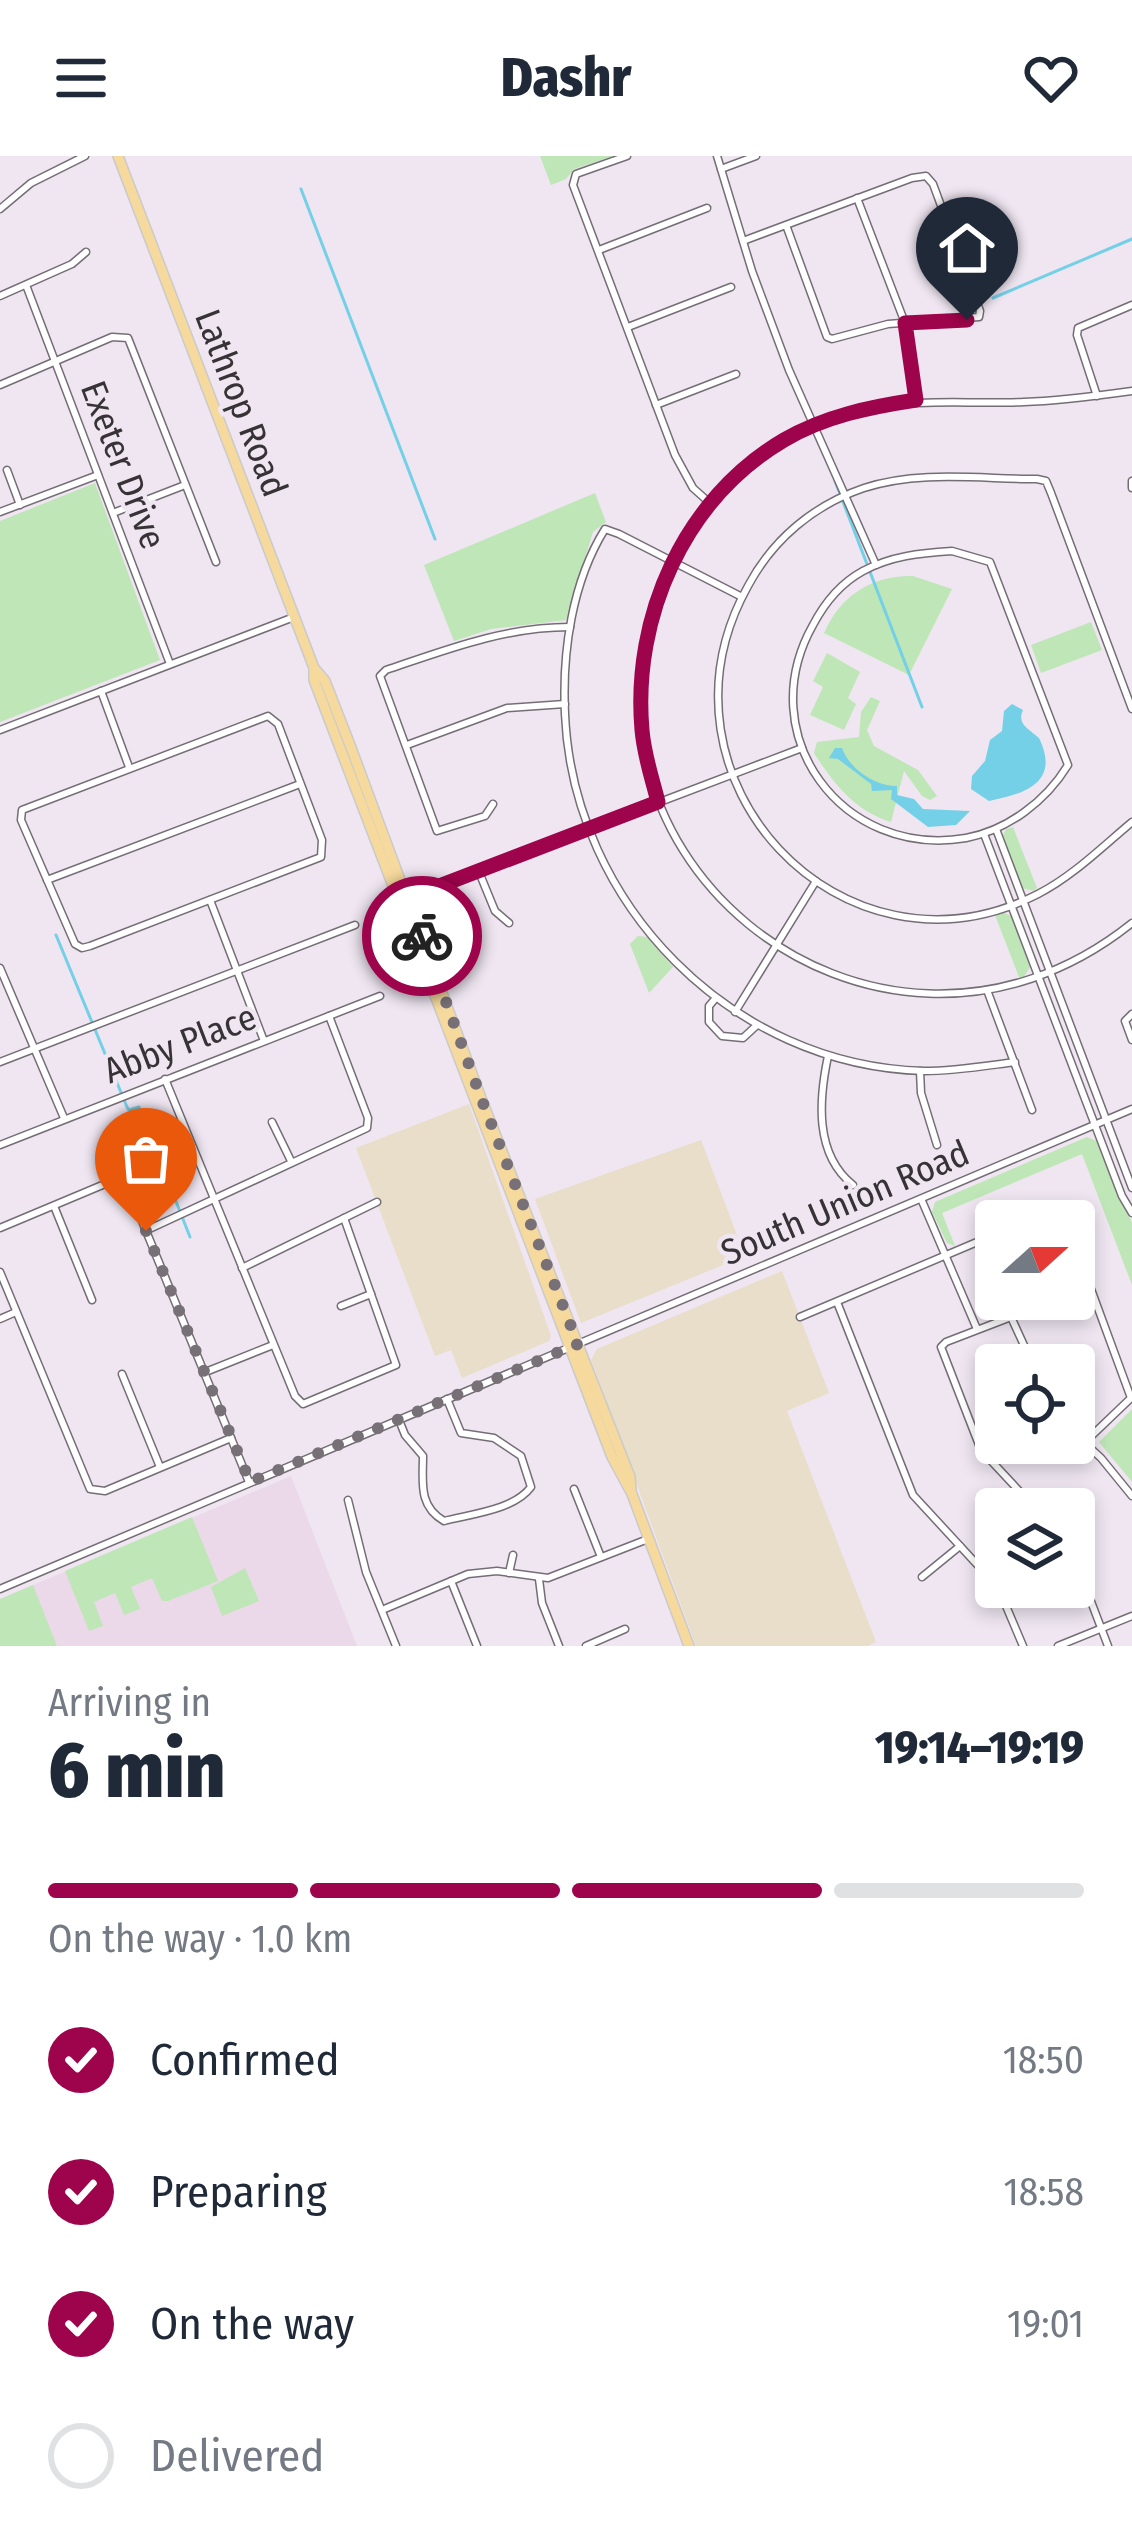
<!DOCTYPE html>
<meta charset="utf-8">
<style>
body{margin:0;font-family:"Fira Sans Condensed",sans-serif;background:#f6f6f7;color:#1f2937;height:100vh;display:flex;flex-direction:column;font-size:45px;white-space:nowrap}
*{box-sizing:border-box;margin:0}
p{font-size:39px;color:#747a83}
.icon{flex:none;width:66px;height:66px;fill:none;stroke:currentColor;stroke-width:2;stroke-linecap:round;stroke-linejoin:round}
.map{position:relative;height:1490px;overflow:hidden}
.details{display:flex;flex-direction:column;background:#fff;flex:1}
.details>*{flex:none}
.needle{width:78px;rotate:69deg}
.buttons{position:absolute;left:975px;top:1044px;display:grid;gap:24px}
.buttons a{display:grid;place-items:center;width:120px;height:120px;border-radius:12px;background:#fff;box-shadow:0 6px 18px #0003;font-size:60px}
.pin{position:absolute;display:grid;place-items:center;width:102px;height:102px;color:#fff;margin:-123px -51px;border-radius:50% 50% 50% 0;rotate:-45deg;box-shadow:0 0 12px #0007}
.pin .icon{rotate:45deg}
.courier{position:absolute;display:grid;place-items:center;width:120px;height:120px;margin:-60px;border:9px solid #9e044b;border-radius:50%;background:#fff;color:#222;box-shadow:0 3px 15px #0007}
.headline em{font-style:normal;font-weight:800}
.headline div{display:flex;flex-direction:column-reverse}
.headline{display:flex;align-items:center;justify-content:space-between;height:204px;padding:0 48px}
h1{font-size:78px;font-weight:800;line-height:90px}
.bar{display:grid;grid-template-columns:repeat(4,1fr);gap:18px 12px;align-content:center;height:144px;padding:0 48px}
.bar i{height:15px;border-radius:9px;background:#e0e1e3}
.bar .active{background:#9e044b}
.bar p{grid-column:span 4}
ol{padding:0 48px;list-style:none}
li{display:flex;align-items:center;gap:36px;height:132px}
li p{margin-inline-start:auto}
li .icon{padding:12px;border-radius:50%;background:#9e044b;color:#fff;stroke-width:4}
li:last-child{color:#747a83}
li i{width:66px;height:66px;border:6px solid #e0e1e3;border-radius:50%}
header{display:flex;justify-content:space-between;align-items:center;height:156px;padding:0 48px;background:#fff;font-size:54px;font-weight:800}
.map>svg:first-child{display:block}
</style>
<header><svg class="icon" aria-label="menu" viewBox="0 0 24 24"><path d="M4 6h16M4 12h16M4 18h16"/></svg>Dashr<svg class="icon" aria-label="heart" viewBox="0 0 24 24"><path d="M12 20l-8-8c-3-5 5-10 8-4 3-6 11-1 8 4z"/></svg></header>
<div class="map">
<svg width="1132" height="1490" viewBox="0 0 1132 1490">
<rect width="100%" height="100%" fill="#efe6f1"/>
<g fill="#e8dec9">
<path d="M469,948L551,1180L549,1185L462,1222L451,1194L435,1200L356,992Z"/>
<path d="M701,984L745,1100L581,1167L535,1043Z"/>
<path d="M782,1115L829,1237L787,1255L876,1486L868,1490H696L591,1204L597,1193Z"/>
</g>
<path fill="#ebd9e9" d="M291,1320L357,1490H0V1443Z"/>
<g fill="#bee6b7">
<path d="M540,0H614L574,13L566,23L551,29Z"/>
<path d="M95,327L160,504L0,566V365Z"/>
<path d="M595,337L606,366L593,376L566,464L491,473L454,485L424,409Z"/>
<path d="M913,420L952,433L909,519L824,477C840,440 872,419 913,420Z"/>
<path d="M1091,466L1102,494L1041,517L1031,489Z"/>
<path d="M827,497L860,516L848,542L856,548L844,574L810,559L823,531L813,525Z"/>
<path d="M871,541L880,545L867,574L874,590L918,614L937,640L930,644L922,640L904,615L891,666C855,655 834,628 814,597L817,586L859,581L861,556Z"/>
<path d="M1013,671L1037,732L1034,735L1022,732L1002,681L1006,673Z"/>
<path d="M1002,756L1011,760L1030,811L1024,821H1019L995,759Z"/>
<path d="M638,780L647,781L673,811L649,837L630,788Z"/>
<path d="M1087,981L1097,985L1132,1067V1129L1082,998L942,1057L955,1090L947,1087L932,1056L935,1046Z"/>
<path d="M1132,1253V1326L1099,1286Z"/>
<path d="M192,1361L218,1425L168,1445H162L152,1422L131,1431L140,1453L124,1459L115,1437L94,1446L103,1470L89,1475L65,1415Z"/>
<path d="M245,1412L259,1445L222,1460L211,1431Z"/>
<path d="M33,1429L57,1490H0V1443Z"/>
</g>
<g fill="#74d0e6">
<path d="M1012,548L1023,554C1016,569 1031,574 1039,582C1061,627 1024,638 989,645L971,633L972,620L985,605L990,584L1002,575L1004,555Z"/>
<path d="M835,592H842C849,612 874,630 897,630V639L914,643L923,653L970,655L956,669L928,671L891,643L892,634L872,635L871,628L838,603L829,602Z"/>
</g>
<g fill="none" stroke-linecap="round" stroke-linejoin="round">
<g stroke="#74d0e6" stroke-width="3">
<path d="M301,33L435,383"/>
<path d="M993,142L1132,83"/>
<path d="M835,325L922,551"/>
<path d="M56,779L127,951L129,954L139,951L190,1081"/>
</g>
<defs>
<g id="minor">
<path d="M627,0L576,18L573,29L675,299L693,332L711,348"/>
<path d="M717,0L752,115L789,214L876,409"/>
<path d="M721,13L756,0"/>
<path d="M857,42L905,167L916,244"/>
<path d="M0,53L31,27L85,0"/>
<path d="M743,85L912,22L926,20L933,28L980,155L979,161L888,168L832,183L827,181L786,69"/>
<path d="M599,94L707,52"/>
<path d="M26,129L170,508"/>
<path d="M0,140L72,108L86,96"/>
<path d="M628,171L731,131"/>
<path d="M0,229L112,181L128,182L216,406"/>
<path d="M1132,235C1096,240 1060,245 1024,246C944,249 887,237 810,271C755,296 710,340 681,393C518,686 872,975 1132,767"/>
<path d="M1097,240L1077,179L1078,172L1132,149"/>
<path d="M656,249L736,218"/>
<path d="M7,314L20,349"/>
<path d="M1132,325V332"/>
<path d="M0,356L98,319"/>
<path d="M113,357L185,329"/>
<path d="M952,395L990,406L1068,609C1046,645 1008,674 966,682C842,703 751,579 813,469C824,448 841,427 863,415C891,400 920,397 952,395Z"/>
<path d="M742,441L619,378L605,373C572,426 562,496 565,558C573,748 732,910 924,915C955,915 984,910 1015,906"/>
<path d="M101,535L129,611"/>
<path d="M1132,553L1051,337L1046,325L1037,323C980,323 919,314 864,332C814,349 773,383 748,430C641,622 842,838 1038,738C1073,720 1102,691 1132,666"/>
<path d="M268,560L278,568L322,684L321,701L90,790L82,792L75,788L21,664L22,654Z"/>
<path d="M0,574L294,461"/>
<path d="M407,589L507,552L565,548"/>
<path d="M493,648L485,660L437,675L380,520L386,514C448,493 505,471 570,471"/>
<path d="M996,673L1132,1032"/>
<path d="M984,678L1122,1040L1132,1057"/>
<path d="M479,716L495,755L509,767"/>
<path d="M47,724L300,628"/>
<path d="M407,742L802,592"/>
<path d="M210,744L264,885"/>
<path d="M0,812L64,962"/>
<path d="M987,834L1032,954"/>
<path d="M715,843L709,850V866L722,880L743,882L756,870"/>
<path d="M735,856L816,725"/>
<path d="M1132,858L1125,865L1132,884"/>
<path d="M828,900C819,943 814,998 853,1029"/>
<path d="M0,906L355,769"/>
<path d="M920,915L921,937L937,989"/>
<path d="M165,923L295,1240L303,1248L396,1209L344,1062"/>
<path d="M272,966L291,1005"/>
<path d="M0,989L380,840"/>
<path d="M922,1045L977,1173"/>
<path d="M54,1050L92,1144"/>
<path d="M1026,1065L1056,1057L1065,1065"/>
<path d="M0,1072L112,1025L126,1026L249,1326"/>
<path d="M145,1075L367,972L368,962L329,860"/>
<path d="M1074,1087L1131,1242L1085,1286"/>
<path d="M242,1112L377,1046"/>
<path d="M0,1116L90,1333L105,1335L231,1282"/>
<path d="M837,1146L913,1339L996,1429"/>
<path d="M341,1150L371,1138"/>
<path d="M800,1161L996,1078"/>
<path d="M0,1163L16,1156"/>
<path d="M1033,1209L1011,1161L946,1186L941,1191L981,1294L1036,1353"/>
<path d="M203,1217L273,1189"/>
<path d="M122,1218L160,1311"/>
<path d="M399,1264L405,1279L423,1300C423,1326 418,1350 444,1365C471,1358 514,1354 531,1331L521,1300L494,1282L461,1277L447,1243"/>
<path d="M1074,1277L1101,1302L1132,1340"/>
<path d="M574,1333L601,1401"/>
<path d="M348,1344L366,1416L396,1490"/>
<path d="M1074,1401L1108,1490"/>
<path d="M509,1417L513,1399"/>
<path d="M922,1421L960,1390"/>
<path d="M539,1423L542,1447L559,1490"/>
<path d="M451,1425L477,1490"/>
<path d="M998,1431L1023,1490"/>
<path d="M0,1433L1132,953"/>
<path d="M382,1454L468,1418L497,1415L548,1422L648,1383"/>
<path d="M586,1490L625,1473"/>
<path d="M1058,1490L1132,1460"/>
</g>
<g id="major">
<path d="M118,0L314,512V524L612,1301L632,1338L689,1490"/>
<path d="M314,512L325,525L350,589L481,942L630,1321L631,1335"/>
</g>
</defs>
<use href="#minor" stroke="#756d76" stroke-width="9"/>
<use href="#major" stroke="#cbcacb" stroke-width="12"/>
<use href="#minor" stroke="#fff" stroke-width="6"/>
<use href="#major" stroke="#f6da9d" stroke-width="9"/>
</g>
<g fill="none" stroke-linecap="round" stroke-linejoin="round">
<path stroke="#777177" stroke-width="12" stroke-dasharray="0 21.6" d="M146,1075L250,1326L578,1188L483,947L422,780"/>
<path stroke="#9e044b" stroke-width="15" d="M422,780L408,742L658,646C652,622 644,599 642,574C632,461 684,343 784,284C825,260 870,251 916,244L905,167L967,164"/>
</g>
<g text-anchor="middle" dominant-baseline="central" stroke-width="9" stroke-linejoin="round" paint-order="stroke">
<g font-size="36" fill="#363236" stroke="#efe6f1">
<text transform="translate(241 247) rotate(69)">Lathrop Road</text>
<text transform="translate(123 309) rotate(69)">Exeter Drive</text>
<text transform="translate(180 888) rotate(-21)">Abby Place</text>
<text transform="translate(845 1047) rotate(-23)">South Union Road</text>
</g>
</g>
</svg>
<div class="buttons">
<a><svg class="needle" viewBox="-14 -14 28 28"><path d="M0-13l5 13h-10z" fill="#e53935"/><path d="M0 13l5-13h-10z" fill="#747a83"/></svg></a>
<a><svg class="icon" aria-label="locate" viewBox="0 0 24 24"><circle cx="12" cy="12" r="6"/><path d="M12 2v4M12 18v4M2 12h4M18 12h4"/></svg></a>
<a><svg class="icon" aria-label="layers" viewBox="0 0 24 24"><path d="M12 4l9 5-9 5-9-5zM3 14l9 5 9-5"/></svg></a>
</div>
<div class="pin" style="left:146px;top:1075px;background:#ea580c"><svg class="icon" aria-label="bag" viewBox="0 0 24 24"><path d="M5 8h14l-1 12H6zM9 8a3 3 0 0 1 6 0"/></svg></div>
<div class="pin" style="left:967px;top:164px;background:#1f2937"><svg class="icon" aria-label="home" viewBox="0 0 24 24"><path d="M3 11l9-7 9 7M6 9v11h12V9"/></svg></div>
<div class="courier" style="left:422px;top:780px"><svg class="icon" aria-label="bike" viewBox="0 0 24 24"><circle cx="6" cy="16" r="4"/><circle cx="18" cy="16" r="4"/><path d="M6 16l4-8h5l3 8M10 8l3 8H6M13 5h3"/></svg></div>
</div>
<section class="details">
<div class="headline"><div><h1>6 min</h1><p>Arriving in</p></div><em>19:14–19:19</em></div>
<div class="bar"><i class="active"></i><i class="active"></i><i class="active"></i><i></i><p>On the way · 1.0 km</p></div>
<ol>
<li><svg class="icon" aria-label="check" viewBox="0 0 24 24"><path d="M5 12l5 5 9-10"/></svg>Confirmed<p>18:50</p></li>
<li><svg class="icon" aria-label="check" viewBox="0 0 24 24"><path d="M5 12l5 5 9-10"/></svg>Preparing<p>18:58</p></li>
<li><svg class="icon" aria-label="check" viewBox="0 0 24 24"><path d="M5 12l5 5 9-10"/></svg>On the way<p>19:01</p></li>
<li><i></i>Delivered</li>
</ol>
</section>
